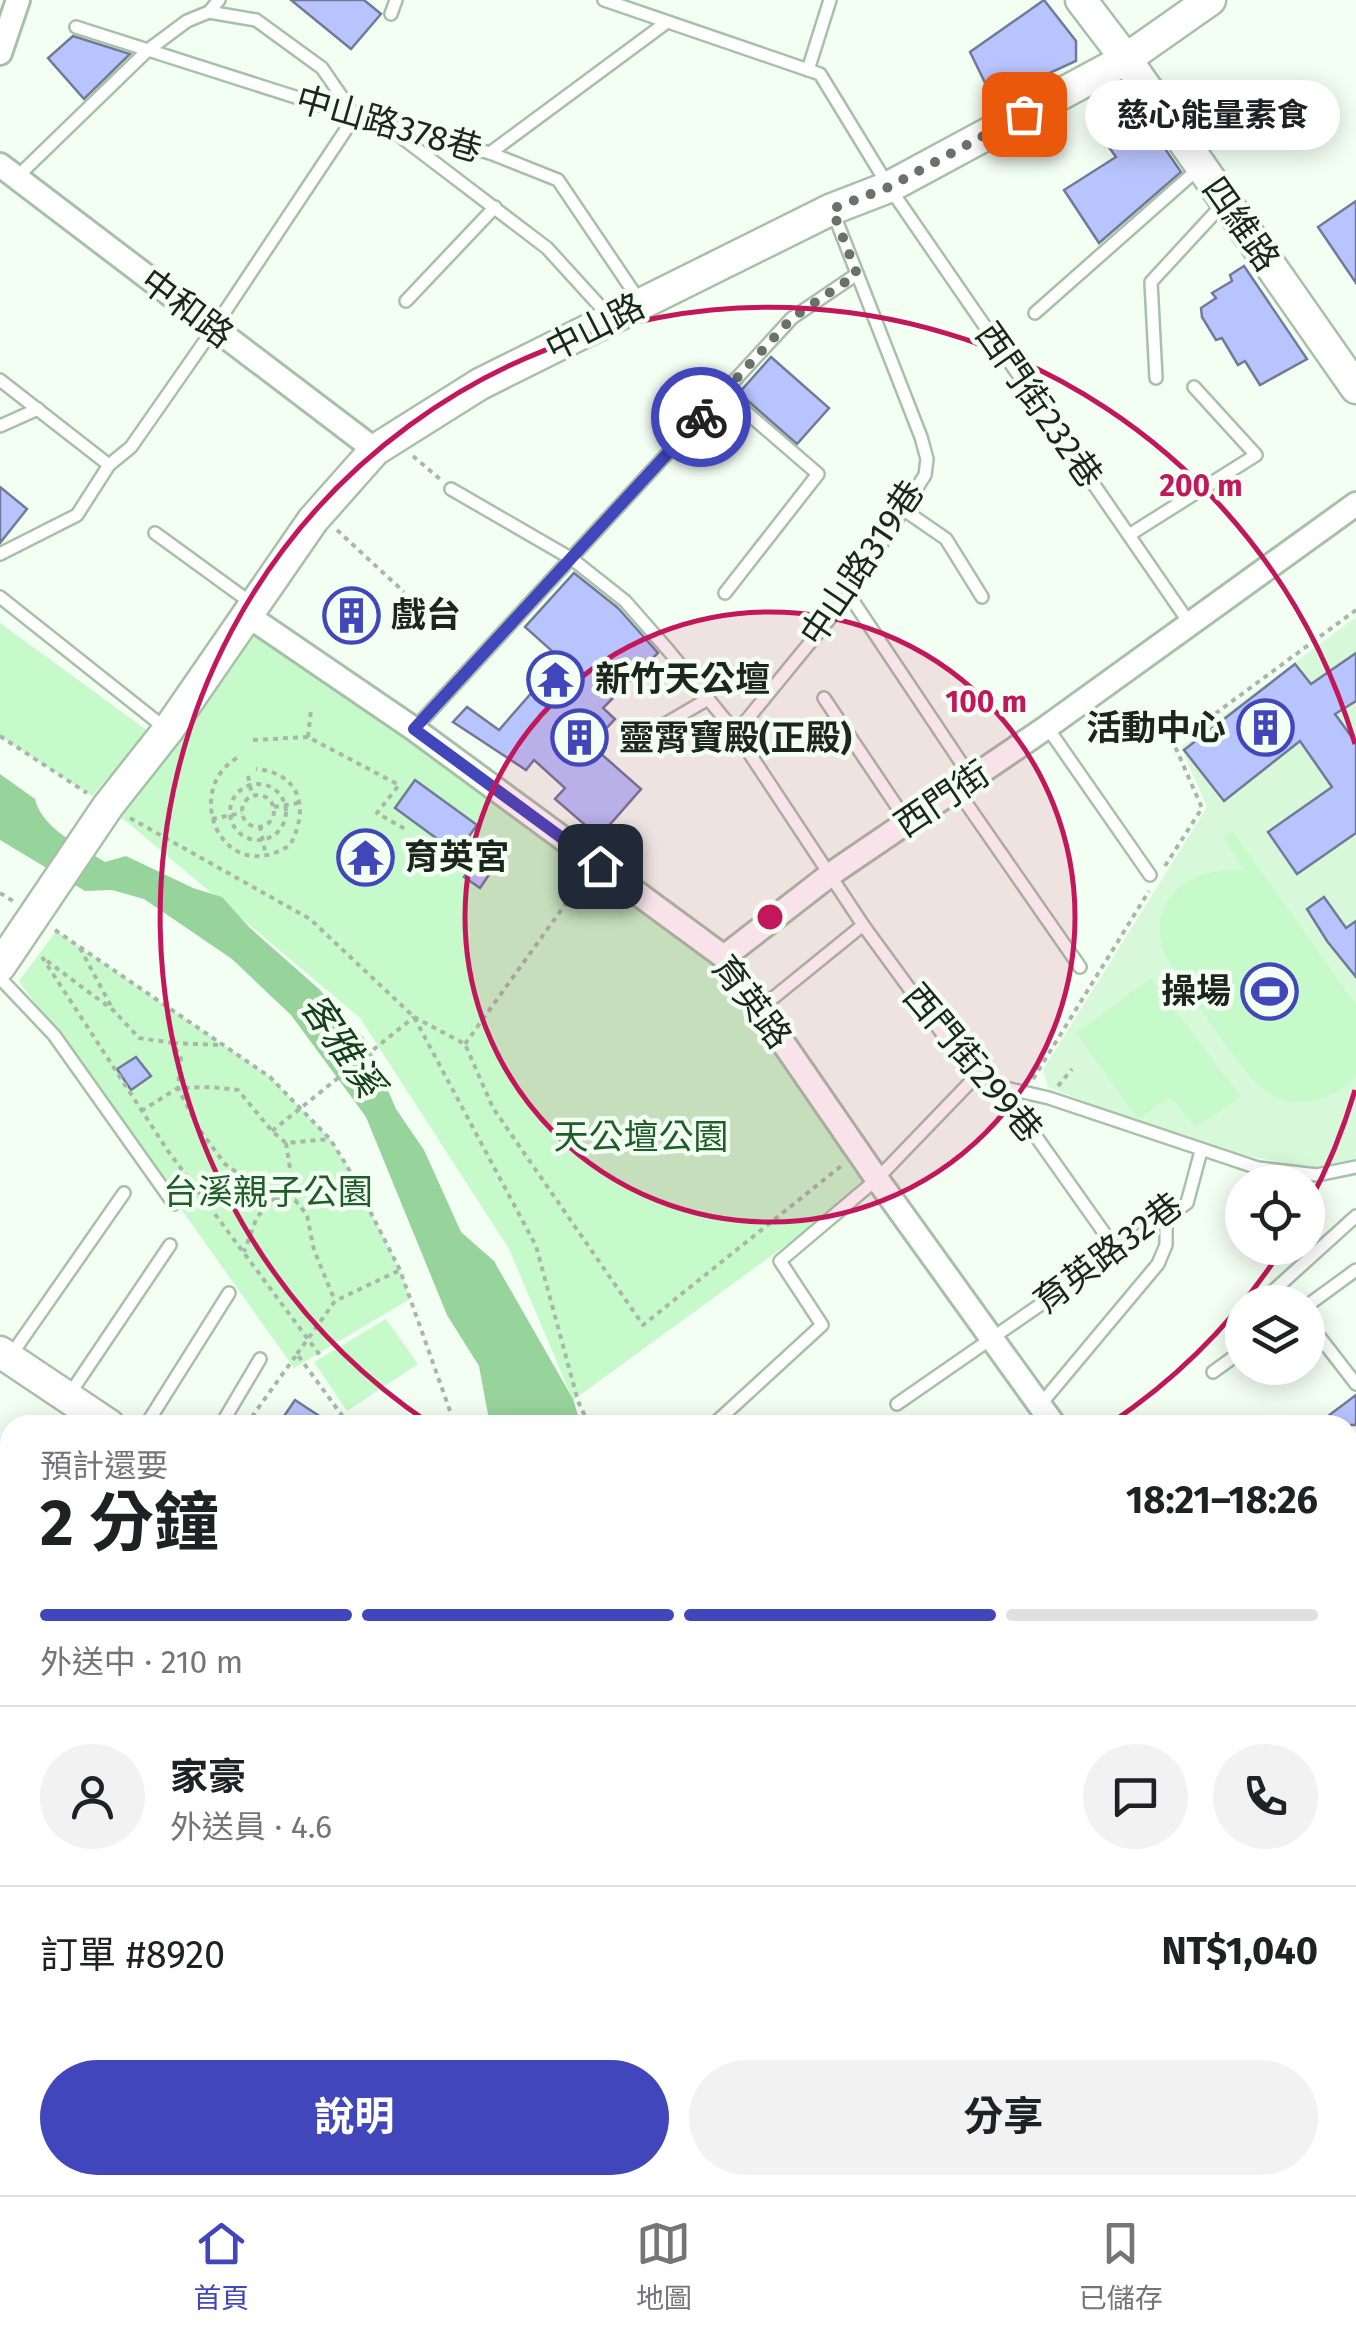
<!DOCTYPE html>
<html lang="zh-TW">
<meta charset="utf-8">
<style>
body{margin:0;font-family:"Fira Sans","Noto Sans TC",sans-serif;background:#f2f2f2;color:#202124;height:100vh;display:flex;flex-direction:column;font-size:38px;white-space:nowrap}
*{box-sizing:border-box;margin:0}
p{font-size:32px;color:#757577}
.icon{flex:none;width:55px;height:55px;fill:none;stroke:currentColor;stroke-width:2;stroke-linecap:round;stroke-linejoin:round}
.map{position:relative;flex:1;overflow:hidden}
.drawer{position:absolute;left:0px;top:1415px;width:1358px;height:780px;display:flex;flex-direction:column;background:#fff;border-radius:30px 30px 0 0;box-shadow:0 5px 25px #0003}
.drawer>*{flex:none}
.buttons{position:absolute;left:1225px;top:1165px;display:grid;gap:20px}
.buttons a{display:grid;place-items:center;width:100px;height:100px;border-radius:50%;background:#fff;box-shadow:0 5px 25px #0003;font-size:50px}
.pin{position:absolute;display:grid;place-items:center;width:85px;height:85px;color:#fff;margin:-42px;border-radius:20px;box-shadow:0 5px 15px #0006}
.courier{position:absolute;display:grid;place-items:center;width:100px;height:100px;margin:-50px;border:8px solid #4147bb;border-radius:50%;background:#fff;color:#222;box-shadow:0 2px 12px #0007}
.bubble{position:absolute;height:70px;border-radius:35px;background:#fff;box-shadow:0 5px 25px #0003;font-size:32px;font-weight:700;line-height:70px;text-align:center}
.headline em{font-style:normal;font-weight:700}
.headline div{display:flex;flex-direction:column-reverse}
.headline{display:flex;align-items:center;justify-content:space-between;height:170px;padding:0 40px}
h1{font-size:65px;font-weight:700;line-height:75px}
.bar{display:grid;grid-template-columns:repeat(4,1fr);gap:15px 10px;align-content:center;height:120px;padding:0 40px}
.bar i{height:12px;border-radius:8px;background:#e0e0e0}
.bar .active{background:#4147bb}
.bar p{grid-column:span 4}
.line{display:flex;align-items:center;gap:25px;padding:0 40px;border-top:2px solid #e0e0e0}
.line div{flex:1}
.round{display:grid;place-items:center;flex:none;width:105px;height:105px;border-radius:52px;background:#f2f2f2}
.primary-button{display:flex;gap:20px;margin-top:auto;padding:20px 40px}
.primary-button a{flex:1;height:115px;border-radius:60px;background:#4147bb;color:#fff;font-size:40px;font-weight:700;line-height:115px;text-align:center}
.primary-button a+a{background:#f2f2f2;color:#202124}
.menu{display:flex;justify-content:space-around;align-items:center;height:140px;border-top:2px solid #e0e0e0;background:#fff;font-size:28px;color:#757577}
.menu a{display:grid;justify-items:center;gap:5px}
.menu .active{color:#4147bb}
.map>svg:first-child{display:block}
</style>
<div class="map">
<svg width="1356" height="2195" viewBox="0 0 1356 2195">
<rect width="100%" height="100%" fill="#f4fff4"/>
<path fill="#d7f9d9" d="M1356,617V1160L1336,1173L1194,1145L1048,1087L1043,1070L1207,807L1181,747Z"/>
<g fill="#c7faca">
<path d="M247,615L724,957L877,1179L573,1400L509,1249L360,1018L108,806Z"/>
<path d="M0,623L148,731L92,796L0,736Z"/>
<path d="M1232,830L1356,1005V1076C1348,1087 1338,1092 1325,1097C1308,1104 1290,1105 1273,1096C1243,1080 1188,988 1165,956C1144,898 1191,866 1244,870L1224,839Z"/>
<path d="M56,931L270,1077L330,1139L347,1166L400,1270L410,1299L294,1368L19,981Z"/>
<path d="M1151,978L1241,1097L1196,1127L1171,1097L1138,1119L1076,1033Z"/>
<path d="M386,1319L418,1364L347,1411L314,1362Z"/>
</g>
<path fill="#97d49b" d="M0,774L35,799C42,829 81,846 105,862L126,856L193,888L222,897L249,927L319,989L366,1040L396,1109L424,1150L461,1232L494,1261L573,1399L581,1425H490L479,1366L447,1315L366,1117L291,1015L232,959L144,899L112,890L85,891L0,840Z"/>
<g fill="#b8c4fd" stroke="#737a97" stroke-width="2.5">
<path d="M291,0H364L381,14L351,49Z"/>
<path d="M1044,0L1076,41V61L993,99L970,52Z"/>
<path d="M73,36L130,54L84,99L48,58Z"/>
<path d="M1117,96L1131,99L1181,172L1099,243L1064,190L1116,157L1093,125L1094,112Z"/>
<path d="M1356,201V283L1318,227Z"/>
<path d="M1244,266L1307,359L1260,385L1245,361L1238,365L1222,338L1216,340L1202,317L1201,308L1216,298L1212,293L1232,281L1230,275Z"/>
<path d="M771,357L829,408L797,444L739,393Z"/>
<path d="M0,487L27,509L0,543Z"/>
<path d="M574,573L618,608L658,653L603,708L615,719L591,745L641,789L599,837L555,799L565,788L534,760L526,770L453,722L467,707L499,730L561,659L525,627Z"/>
<path d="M349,602H361L364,612L363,621L353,632L341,622L339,614L342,606Z"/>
<path d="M1356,653V701L1335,714L1356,743V833L1297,874L1268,832L1332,787L1300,741L1224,801L1184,750L1295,664L1311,684Z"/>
<path d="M415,780L477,825L467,839L499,860L480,888L464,877L473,865L395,808Z"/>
<path d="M365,839L381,848L365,876L349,867Z"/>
<path d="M1324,897L1346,928L1356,921V977L1327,941L1307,909Z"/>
<path d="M136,1057L151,1076L131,1090L117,1069Z"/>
<path d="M1356,1395V1425H1316Z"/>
<path d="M295,1400L333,1425H278Z"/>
</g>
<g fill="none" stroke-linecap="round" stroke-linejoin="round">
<defs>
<g id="lane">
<path d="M604,0L820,74L889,187L1190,624"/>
<path d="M391,14L396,0"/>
<path d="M76,27L355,116L490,153L558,180L639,300"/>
<path d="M808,70L830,0"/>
<path d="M392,130L547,248L608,315"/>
<path d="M490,153L667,22"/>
<path d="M17,177L148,50L187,21L209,12L219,0"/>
<path d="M406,301L495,207"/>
<path d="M1035,313L1198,169"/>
<path d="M1156,378L1151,282L1223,204"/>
<path d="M0,380L109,465"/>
<path d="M724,393L818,474L725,593"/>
<path d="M0,426L38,409"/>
<path d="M451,489L572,559L625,601L668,650L736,733L863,925L955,1051L1001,1087L1117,1251"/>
<path d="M904,510L946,539L982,597"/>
<path d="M155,533L254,605"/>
<path d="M1129,535L1256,455L1194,387"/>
<path d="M0,554L77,515L109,465L131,447L214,328L355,116L322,68L256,20L209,12"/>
<path d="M849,595L972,779"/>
<path d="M0,597L165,728"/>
<path d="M824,698L908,823"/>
<path d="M1047,727L1150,875"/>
<path d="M414,729L792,318L857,274"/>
<path d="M736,733L849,595L925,475L927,459L921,437L833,212"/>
<path d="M643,737L708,699"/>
<path d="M957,790L1080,967"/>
<path d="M0,978L54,1035L174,1204"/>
<path d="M762,1007L863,925"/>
<path d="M1001,1087L1049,1098L1258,1168L1317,1175L1356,1167"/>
<path d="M1261,1302L1356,1216"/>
<path d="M1308,1305L1356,1270"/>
<path d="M1308,1322L1356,1384"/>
<path d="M9,1358L124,1193"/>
<path d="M1213,1372L1242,1351"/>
<path d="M69,1395L170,1245"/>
<path d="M897,1404L1187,1203L1201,1151"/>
<path d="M1040,1405L1158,1264L1166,1245V1217"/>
<path d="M146,1425L229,1293"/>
<path d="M221,1425L260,1359"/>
<path d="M713,1425L822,1325L780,1261L877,1179L981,1071"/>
<path d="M1348,1825H1356"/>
<path d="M0,1983L10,1964"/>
<path d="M179,2195L184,2185"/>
<path d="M297,2195L301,2185"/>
</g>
<g id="street">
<path d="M0,53L18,0"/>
<path d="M0,165L375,450"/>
<path d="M247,615L414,729L724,957L877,1179L1054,1425"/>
<path d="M724,957L831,874L1047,727L1356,504"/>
<path d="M908,2185L915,2195"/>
<path d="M1239,2185L1276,2195"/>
</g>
<g id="secondary">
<path d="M1081,0L1126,59L1356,388"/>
<path d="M0,966L108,806L168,730L313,520L375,450L480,384L832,209L889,187L1126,59L1210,0"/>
<path d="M0,1352L109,1425"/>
<path d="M1348,1519L1356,1514"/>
<path d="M1348,1609H1356"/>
<path d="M0,1695L10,1694"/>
</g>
</defs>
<use href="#lane" stroke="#a7c1a8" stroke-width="16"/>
<use href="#street" stroke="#a7c1a8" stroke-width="28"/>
<use href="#secondary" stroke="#a7c1a8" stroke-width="35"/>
<g stroke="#abb6ab" stroke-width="4" stroke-dasharray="5 5" stroke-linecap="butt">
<path d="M413,456L440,479"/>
<path d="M337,530L404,592"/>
<path d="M0,736L87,793"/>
<path d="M308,737L311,710"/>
<path d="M253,740L308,737L399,785L377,813L405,829"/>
<path d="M237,758C181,791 223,889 290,845C310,808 300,773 256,769"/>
<path d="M248,776L252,795"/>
<circle cx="258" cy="812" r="28"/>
<circle cx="258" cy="811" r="16"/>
<path d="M274,807L298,803"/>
<path d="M130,818L310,919L414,1017L536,1246L578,1401L589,1425"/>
<path d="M212,819L242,813"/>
<path d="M260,826L266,856"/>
<path d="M1165,866L1202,808L1174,744L1356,610"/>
<path d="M0,893L13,901"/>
<path d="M55,930L270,1077L330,1139L347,1166L400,1270L455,1425"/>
<path d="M80,948L111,1006"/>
<path d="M42,957L168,1151L322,1358"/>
<path d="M47,961L113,1010L139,1038L173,1043L181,1059L178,1088L199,1129L225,1164L274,1199L257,1217L244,1252"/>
<path d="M414,1017L465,1044L493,1108L643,1325L841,1166"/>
<path d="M173,1043L218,1045"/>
<path d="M465,1044L582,881"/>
<path d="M1033,1079L1149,891"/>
<path d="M1058,1086L1072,1069"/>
<path d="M141,1111L178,1088L211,1087L238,1090L272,1131L286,1143L330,1139"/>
<path d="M286,1143L295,1200"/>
<path d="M275,1199L295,1200L307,1215L314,1250L335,1301"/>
<path d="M297,1354L335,1301L400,1270"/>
<path d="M246,1425L297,1354L349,1425"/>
<path d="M0,1846H10"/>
<path d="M637,2185L641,2195"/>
<path d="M774,2185L778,2195"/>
</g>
<use href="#lane" stroke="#fff" stroke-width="11"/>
<use href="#street" stroke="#fff" stroke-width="22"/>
<use href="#secondary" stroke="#fff" stroke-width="30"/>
<g stroke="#798479" stroke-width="6" stroke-dasharray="15 8" stroke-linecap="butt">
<path d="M0,1747L10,1748"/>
<path d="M0,1764H10"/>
<path d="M1348,1779H1356"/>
<path d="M1348,1794H1356"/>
</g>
<path stroke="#abb6ab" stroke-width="4" stroke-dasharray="5 5" stroke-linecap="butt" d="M272,1131L414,1017"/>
</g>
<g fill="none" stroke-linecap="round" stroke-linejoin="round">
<path stroke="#687268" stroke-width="10" stroke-dasharray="0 18" d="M701,417L792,318L857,274L832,209L889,187L1024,114"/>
<path stroke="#4147bb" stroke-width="12" d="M600,866L414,729L701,417"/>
</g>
<circle cx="770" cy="917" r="305" fill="#c2185b" fill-opacity=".12"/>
<g fill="none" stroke="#c2185b" stroke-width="5">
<circle cx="770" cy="917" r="305"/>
<path d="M1355 1090A610 610 0 0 1 1309 1203M1282 1249A610 610 0 0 1 1111 1423M429 1423A610 610 0 1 1 1355 744"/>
</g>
<defs>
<symbol id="building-ring" viewBox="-11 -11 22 22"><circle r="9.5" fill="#f4fff4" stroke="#4147bb" stroke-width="1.5"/><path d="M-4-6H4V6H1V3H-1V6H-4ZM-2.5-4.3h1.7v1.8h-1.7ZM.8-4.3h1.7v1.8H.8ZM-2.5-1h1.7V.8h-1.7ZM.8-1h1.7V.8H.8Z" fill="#4147bb"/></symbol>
<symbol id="temple-ring" viewBox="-11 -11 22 22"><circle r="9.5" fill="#f4fff4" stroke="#4147bb" stroke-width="1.5"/><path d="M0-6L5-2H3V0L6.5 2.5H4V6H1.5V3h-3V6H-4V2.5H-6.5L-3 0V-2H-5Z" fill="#4147bb"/></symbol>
<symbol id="stadium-ring" viewBox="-11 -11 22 22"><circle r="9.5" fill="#f4fff4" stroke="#4147bb" stroke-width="1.5"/><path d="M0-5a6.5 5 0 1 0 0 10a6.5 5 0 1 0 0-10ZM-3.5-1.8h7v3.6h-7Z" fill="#4147bb"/></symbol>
</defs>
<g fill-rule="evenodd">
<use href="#building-ring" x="320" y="584" width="63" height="63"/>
<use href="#temple-ring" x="524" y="648" width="63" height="63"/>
<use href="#building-ring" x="1234" y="696" width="63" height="63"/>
<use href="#building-ring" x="548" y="706" width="63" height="63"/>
<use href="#temple-ring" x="334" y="826" width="63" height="63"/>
<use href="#stadium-ring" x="1238" y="960" width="63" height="63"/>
</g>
<g text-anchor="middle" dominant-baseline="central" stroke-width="9" stroke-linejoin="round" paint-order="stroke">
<g font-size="35" fill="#1c261c" stroke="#f4fff4">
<text transform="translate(389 124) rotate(16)">中山路378巷</text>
<text transform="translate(1241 224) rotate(55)">四維路</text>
<text transform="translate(187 308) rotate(37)">中和路</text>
<text transform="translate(595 327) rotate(-27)">中山路</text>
<text transform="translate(1039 405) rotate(55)">西門街232巷</text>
<text transform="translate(862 563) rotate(-56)">中山路319巷</text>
<text transform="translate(942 799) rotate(-34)">西門街</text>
<text transform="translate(752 1002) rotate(53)">育英路</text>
<text transform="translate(973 1063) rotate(50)">西門街299巷</text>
<text transform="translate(1108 1253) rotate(-37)">育英路32巷</text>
</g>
<g font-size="35" font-weight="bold" fill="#1c261c" stroke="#f4fff4" text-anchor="start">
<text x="391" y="615">戲台</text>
<text x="595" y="679">新竹天公壇</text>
<text x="1226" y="728" text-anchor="end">活動中心</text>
<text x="619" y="738">靈霄寶殿(正殿)</text>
<text x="404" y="857">育英宮</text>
<text x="1231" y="991" text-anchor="end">操場</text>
</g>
<g font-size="35" fill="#1f5d29" stroke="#f4fff4">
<text x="641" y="1137">天公壇公園</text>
<text x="268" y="1192">台溪親子公園</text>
</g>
<g font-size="38" font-style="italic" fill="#15401b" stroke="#f4fff4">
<text transform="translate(342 1045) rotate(56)">客雅溪</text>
</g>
</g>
<circle cx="770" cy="917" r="15" fill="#c2185b" stroke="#f4fff4" stroke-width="5"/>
<g font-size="30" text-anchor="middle" font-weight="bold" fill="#c2185b" stroke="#f4fff4" stroke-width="9" stroke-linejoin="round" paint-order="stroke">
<text x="1201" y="496">200 m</text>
<text x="986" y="712">100 m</text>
</g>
</svg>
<div class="buttons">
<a><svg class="icon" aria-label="locate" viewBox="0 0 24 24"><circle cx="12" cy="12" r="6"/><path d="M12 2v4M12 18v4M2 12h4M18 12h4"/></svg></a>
<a><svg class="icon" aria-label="layers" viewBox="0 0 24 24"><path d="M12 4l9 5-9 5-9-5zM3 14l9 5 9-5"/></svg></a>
</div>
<div class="pin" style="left:1024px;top:114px;background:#ea580c"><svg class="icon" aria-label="bag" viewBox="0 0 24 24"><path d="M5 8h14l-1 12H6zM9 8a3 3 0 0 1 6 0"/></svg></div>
<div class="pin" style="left:600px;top:866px;background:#1f2937"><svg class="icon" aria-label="home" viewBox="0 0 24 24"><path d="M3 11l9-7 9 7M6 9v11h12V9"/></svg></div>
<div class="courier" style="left:701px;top:417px"><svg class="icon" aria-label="bike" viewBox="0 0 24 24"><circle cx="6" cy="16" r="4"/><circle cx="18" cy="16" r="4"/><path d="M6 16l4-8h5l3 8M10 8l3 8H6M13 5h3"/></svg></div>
<div class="bubble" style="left:1085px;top:80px;width:255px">慈心能量素食</div>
<section class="drawer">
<div class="headline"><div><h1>2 分鐘</h1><p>預計還要</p></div><em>18:21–18:26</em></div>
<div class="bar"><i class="active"></i><i class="active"></i><i class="active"></i><i></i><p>外送中 · 210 m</p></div>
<div class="line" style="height:180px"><a class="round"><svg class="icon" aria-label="person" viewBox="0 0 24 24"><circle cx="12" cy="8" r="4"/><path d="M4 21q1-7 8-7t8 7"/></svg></a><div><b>家豪</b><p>外送員 · 4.6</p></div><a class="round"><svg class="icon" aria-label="chat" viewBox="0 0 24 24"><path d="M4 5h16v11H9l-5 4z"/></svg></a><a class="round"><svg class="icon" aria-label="phone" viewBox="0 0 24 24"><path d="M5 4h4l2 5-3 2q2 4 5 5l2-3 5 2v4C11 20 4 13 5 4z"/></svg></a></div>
<div class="line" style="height:130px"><div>訂單 #8920</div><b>NT$1,040</b></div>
<div class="primary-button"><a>說明</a><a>分享</a></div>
</section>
</div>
<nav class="menu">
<a class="active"><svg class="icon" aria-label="home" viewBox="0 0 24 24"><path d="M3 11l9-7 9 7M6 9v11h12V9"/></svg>首頁</a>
<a><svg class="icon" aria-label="map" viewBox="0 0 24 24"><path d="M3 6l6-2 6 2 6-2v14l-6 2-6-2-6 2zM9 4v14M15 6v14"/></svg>地圖</a>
<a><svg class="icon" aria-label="saved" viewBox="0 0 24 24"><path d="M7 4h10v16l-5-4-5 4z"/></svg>已儲存</a>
</nav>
